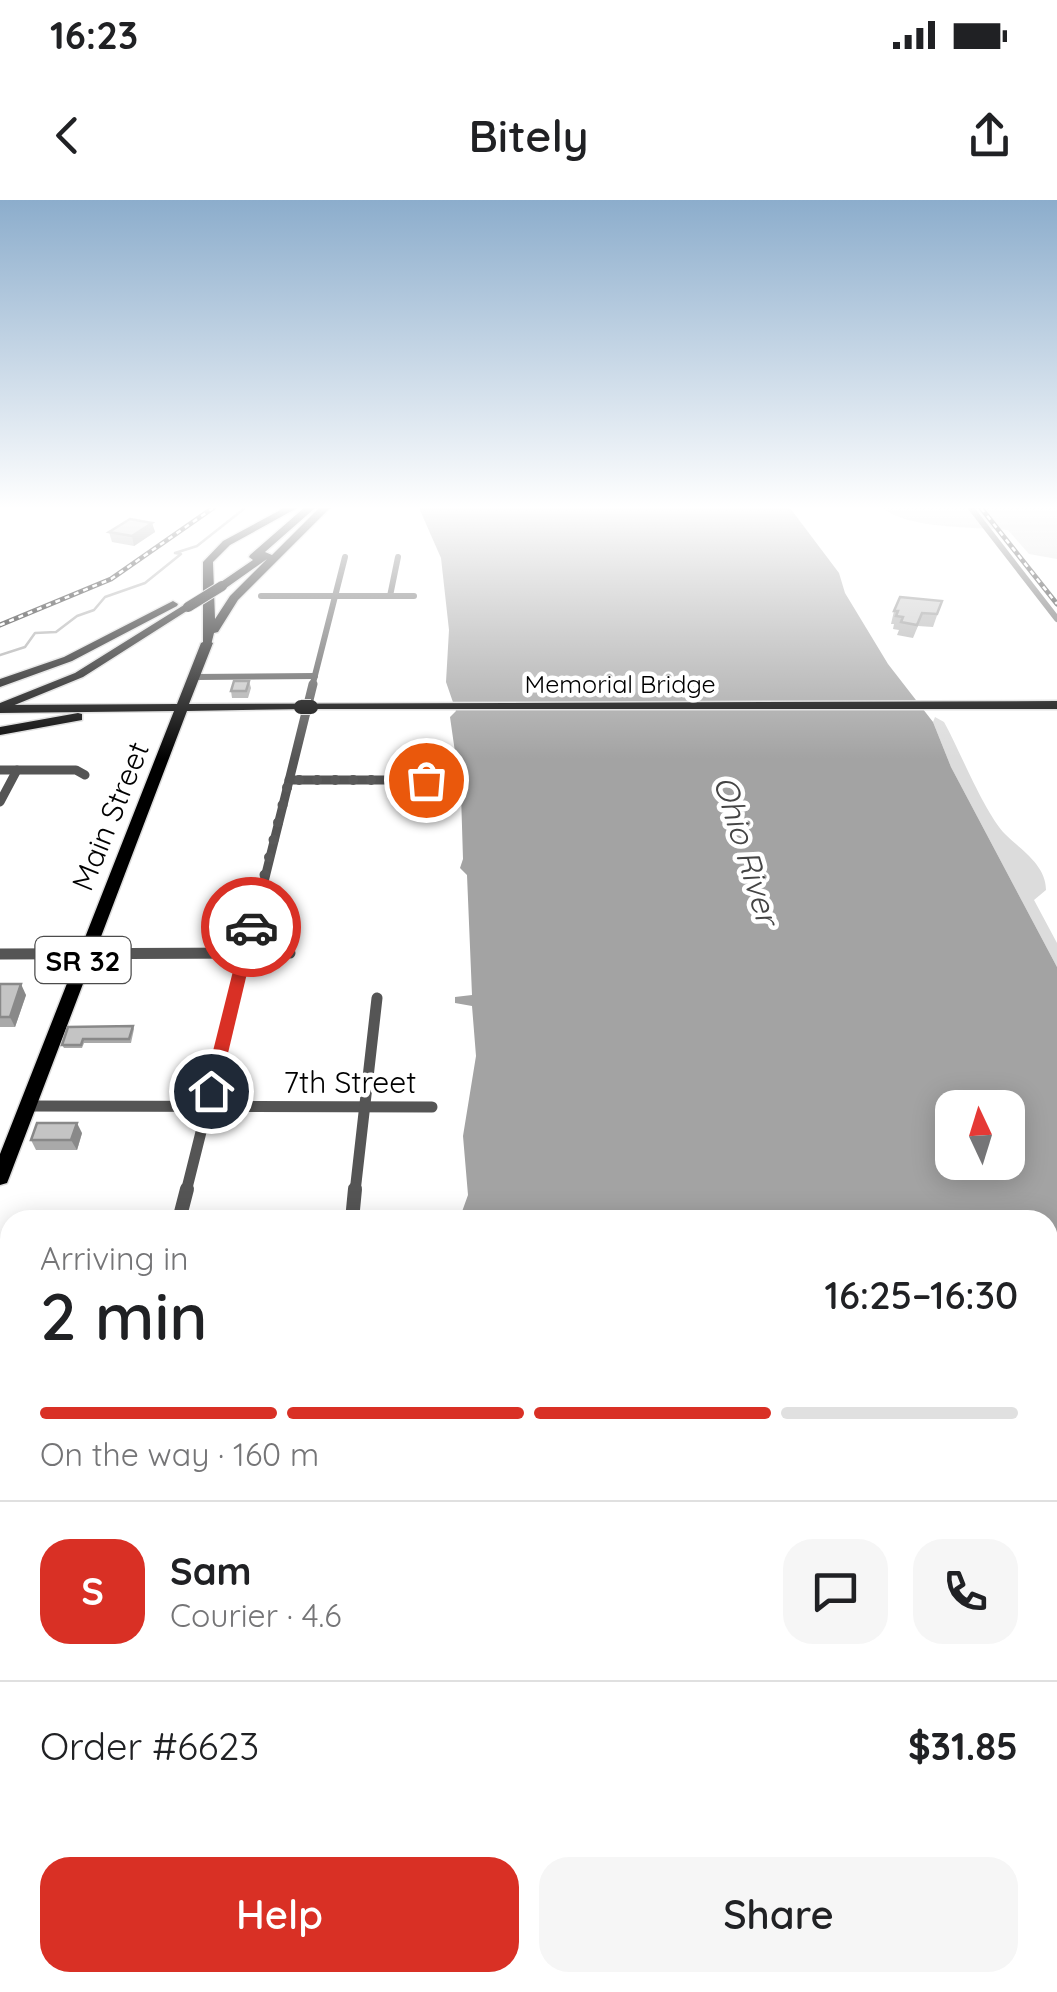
<!DOCTYPE html>
<meta charset="utf-8">
<style>
body{margin:0;font-family:Quicksand,sans-serif;background:#f6f6f6;color:#202124;height:100vh;display:flex;flex-direction:column;font-size:38px;white-space:nowrap}
*{box-sizing:border-box;margin:0}
p{font-size:32px;color:#757577}
.icon{flex:none;width:55px;height:55px;fill:none;stroke:currentColor;stroke-width:2;stroke-linecap:round;stroke-linejoin:round}
.map{position:relative;flex:1;overflow:hidden}
.sheet{position:absolute;left:0px;top:1010px;width:1058px;height:782px;display:flex;flex-direction:column;background:#fff;border-radius:30px 30px 0 0;box-shadow:0 5px 25px #0003}
.sheet>*{flex:none}
.needle{width:65px;rotate:356deg}
.fabs{position:absolute;left:935px;top:890px;display:grid;gap:20px}
.fabs a{display:grid;place-items:center;width:90px;height:90px;border-radius:20px;background:#fff;box-shadow:0 5px 25px #0003;font-size:50px}
.pin{position:absolute;display:grid;place-items:center;width:85px;height:85px;color:#fff;margin:-42px;border:5px solid #fff;border-radius:50%;box-shadow:0 2px 10px #0007}
.courier{position:absolute;display:grid;place-items:center;width:100px;height:100px;margin:-50px;border:8px solid #d93025;border-radius:50%;background:#fff;color:#222;box-shadow:0 2px 12px #0007}
.head em{font-style:normal;font-weight:600}
.head div{display:flex;flex-direction:column-reverse}
.head{display:flex;align-items:center;justify-content:space-between;height:170px;padding:0 40px}
h1{font-size:65px;font-weight:600;line-height:75px}
.bar{display:grid;grid-template-columns:repeat(4,1fr);gap:15px 10px;align-content:center;height:120px;padding:0 40px}
.bar i{height:12px;border-radius:8px;background:#e0e0e0}
.bar .on{background:#d93025}
.bar p{grid-column:span 4}
.line{display:flex;align-items:center;gap:25px;padding:0 40px;border-top:2px solid #e0e0e0}
.line div{flex:1}
.round{display:grid;place-items:center;flex:none;width:105px;height:105px;border-radius:30px;background:#f6f6f6}
.button{display:flex;gap:20px;margin-top:auto;padding:20px 40px}
.button a{flex:1;height:115px;border-radius:30px;background:#d93025;color:#fff;font-size:40px;font-weight:600;line-height:115px;text-align:center}
.button a+a{background:#f6f6f6;color:#202124}
.status{display:flex;justify-content:space-between;align-items:center;height:70px;padding:0 50px;background:#fff;direction:ltr}
.status svg{height:28px;fill:currentColor}
header{display:flex;justify-content:space-between;align-items:center;height:130px;padding:0 40px;background:#fff;font-size:45px;font-weight:600}
.map>svg:first-child{display:block}
</style>
<div class="status"><b>16:23</b><svg viewBox="0 0 49 12"><path d="M0 12V9h3v3zM5 12V6h3v6zM10 12V3h3v9zM15 12V0h3v12zM26 1h20v11H26zM47 4h2v5h-2z"/></svg></div>
<header><svg class="icon" aria-label="back" viewBox="0 0 24 24"><path d="M15 5l-7 7 7 7"/></svg>Bitely<svg class="icon" aria-label="share" viewBox="0 0 24 24"><path d="M12 15V3M7 8l5-5 5 5M5 13v7h14v-7"/></svg></header>
<div class="map">
<svg width="1057" height="1792" viewBox="0 0 1057 1792">
<rect width="100%" height="100%" fill="#fff"/>
<g fill="#dcdcdc">
<path d="M883,308H1057V359L1029,354L1008,330C975,327 907,329 883,308Z"/>
<path d="M935,517L944,522C960,551 984,612 1005,634C1021,650 1046,665 1046,690L1034,700L1057,743V767L951,567L933,522Z"/>
</g>
<path fill="#a3a3a3" fill-rule="evenodd" d="M419,308H790L839,373L845,393L888,464L933,522L951,567L1057,767V1792H386L388,1782H1048V1020H459L468,995L463,936L476,856L472,806L455,803V797L472,795L467,675L460,668L463,659L461,594L450,517L456,511L446,482L449,430L441,358ZM952,908H1008V962H952Z"/>
<g fill="none" stroke-linecap="round" stroke-linejoin="round">
<path stroke="#a3a3a3" stroke-width="2.5" d="M0,455L25,447L35,433L56,432L77,416L94,410L105,397L145,383L181,354L175,353L197,346L245,308"/>
<defs>
<g id="primary">
<path d="M207,440L213,443L189,504L1057,501V509H306L187,511L9,978L7,983L0,985V954L174,511L0,513V505L177,504L201,443Z"/>
<path d="M78,513L82,514V520L0,535V527Z"/>
</g>
<g id="trunk">
<path d="M284,308H297L230,345L213,362L215,419L230,396L267,359L226,388H218V384L253,360L249,357L250,355L304,308H315L265,352L272,355L319,308H330L238,400L218,432L214,433L211,445H203V362L223,341Z"/>
<path d="M173,401L178,404L177,406L72,461L0,487V479L64,457Z"/>
<path d="M184,405L193,407L83,477L0,511V503L75,473Z"/>
</g>
</defs>
<use href="#primary" stroke="#dbdbdb" stroke-width="3"/>
<use href="#trunk" stroke="#dbdbdb" stroke-width="3"/>
<g stroke="#555" stroke-width="6">
<path d="M971,308L1057,419"/>
<path d="M261,396H414"/>
<path d="M390,396L398,357"/>
<path d="M195,477L315,476"/>
<path d="M312,487L345,357"/>
</g>
<g stroke="#555" stroke-width="9">
<path d="M0,570H76L85,575"/>
<path d="M289,580H426"/>
<path d="M0,602L17,570"/>
<path d="M257,710L313,484"/>
</g>
<g stroke="#555" stroke-width="11">
<path d="M0,754L290,753"/>
<path d="M28,906L432,907"/>
<path d="M186,992L257,708"/>
<path d="M355,992L377,798"/>
</g>
<g stroke="#555" stroke-width="14">
<path d="M179,1020L187,989"/>
<path d="M352,1020L355,989"/>
<path d="M0,1303H10"/>
</g>
<g stroke="#555" stroke-width="18">
<path d="M0,1642H10"/>
<path d="M0,1748L10,1709"/>
</g>
<use href="#primary" fill="#000" fill-rule="evenodd"/>
<use href="#trunk" fill="#000" fill-rule="evenodd"/>
<defs>
<g id="rail">
<path d="M981,308L1057,404"/>
<path d="M0,425L111,379L213,308"/>
</g>
</defs>
<use href="#rail" stroke="#000" stroke-width="5"/>
<use href="#rail" stroke="#fff" stroke-width="2.5" stroke-dasharray="5" stroke-linecap="butt"/>
<defs>
<path id="primary-bridge" d="M301,507H311"/>
<path id="trunk-bridge" d="M188,407L222,386"/>
</defs>
<use href="#primary-bridge" stroke="#dbdbdb" stroke-width="16" stroke-linecap="butt"/>
<use href="#trunk-bridge" stroke="#dbdbdb" stroke-width="12" stroke-linecap="butt"/>
<use href="#primary-bridge" stroke="#000" stroke-width="14"/>
<use href="#trunk-bridge" stroke="#000" stroke-width="10"/>
</g>
<g fill="#a9a9a9">
<path d="M152,323L155,332L134,346L112,342L109,332Z"/>
<path d="M942,401L933,427L918,426L913,438L897,435L899,430L893,429L894,424H891L894,411Z"/>
<path d="M249,481L251,488L248,498H232L231,491Z"/>
<path d="M0,784L26,795L15,827H0Z"/>
<path d="M133,826L134,829L131,843H84L82,848H64L62,845Z"/>
<path d="M82,933L77,950H36L31,940Z"/>
</g>
<g fill="#898989">
<path d="M152,323L155,332L134,346L132,336Z"/>
<path d="M21,784L26,795L15,827L10,817Z"/>
<path d="M77,923L82,933L77,950L71,940Z"/>
</g>
<g fill="#c4c4c4" stroke="#898989" stroke-width="2.5">
<path d="M130,319L152,323L132,336L109,332Z"/>
<path d="M900,397L942,401L937,414L922,413L917,425L901,422L903,417L896,416L898,411H894Z"/>
<path d="M234,481H249L246,491H231Z"/>
<path d="M0,784H21L10,817H0Z"/>
<path d="M133,826L129,839H83L81,845H62L68,827Z"/>
<path d="M37,923H77L71,940H31Z"/>
</g>
<linearGradient id="sky" x2="0" y2="1"><stop stop-color="#8cadcc"/><stop offset="0.55" stop-color="#fff"/><stop offset="1" stop-color="#fff" stop-opacity="0"/></linearGradient>
<rect width="1057" height="559" fill="url(#sky)"/>
<path fill="#d93025" d="M251,723L258,727L219,891L211,897L203,891L244,727Z"/>
<g fill="none" stroke-linecap="round" stroke-linejoin="round">
<path stroke="#595959" stroke-width="10" stroke-dasharray="0 18" d="M251,727L289,580H426"/>
</g>
<g text-anchor="middle" dominant-baseline="central" stroke-width="9" stroke-linejoin="round" paint-order="stroke">
<g font-size="25" fill="#000" stroke="#fff">
<text x="620" y="483">Memorial Bridge</text>
</g>
<rect fill="#fff" stroke="#4c4c4c" stroke-width="2.5" x="35.5" y="737" width="95" height="46" rx="8"/>
<g font-size="28" font-weight="bold" fill="#000">
<text x="83" y="760">SR 32</text>
</g>
<g font-size="30" fill="#000" stroke="#fff">
<text transform="translate(110 616) rotate(-68)">Main Street</text>
<text x="350" y="882">7th Street</text>
</g>
<g font-size="32" font-style="italic" fill="#444" stroke="#fff">
<text transform="translate(747 650) rotate(73)">Ohio River</text>
</g>
</g>
</svg>
<div class="fabs">
<a><svg class="needle" viewBox="-14 -14 28 28"><path d="M0-13l5 13h-10z" fill="#e53935"/><path d="M0 13l5-13h-10z" fill="#757577"/></svg></a>
</div>
<div class="pin" style="left:426px;top:580px;background:#ea580c"><svg class="icon" aria-label="bag" viewBox="0 0 24 24"><path d="M5 8h14l-1 12H6zM9 8a3 3 0 0 1 6 0"/></svg></div>
<div class="pin" style="left:211px;top:891px;background:#1f2937"><svg class="icon" aria-label="home" viewBox="0 0 24 24"><path d="M3 11l9-7 9 7M6 9v11h12V9"/></svg></div>
<div class="courier" style="left:251px;top:727px"><svg class="icon" aria-label="car" viewBox="0 0 24 24"><path d="M5 17H2v-5l4-1 3-4h7l3 4 3 1v5h-3M9 17h6M6 11h13"/><circle cx="7" cy="17" r="2"/><circle cx="17" cy="17" r="2"/></svg></div>
<section class="sheet">
<div class="head"><div><h1>2 min</h1><p>Arriving in</p></div><em>16:25–16:30</em></div>
<div class="bar"><i class="on"></i><i class="on"></i><i class="on"></i><i></i><p>On the way · 160 m</p></div>
<div class="line" style="height:180px"><b class="round" style="background:#d93025;color:#fff">S</b><div><b>Sam</b><p>Courier · 4.6</p></div><a class="round"><svg class="icon" aria-label="chat" viewBox="0 0 24 24"><path d="M4 5h16v11H9l-5 4z"/></svg></a><a class="round"><svg class="icon" aria-label="phone" viewBox="0 0 24 24"><path d="M5 4h4l2 5-3 2q2 4 5 5l2-3 5 2v4C11 20 4 13 5 4z"/></svg></a></div>
<div class="line" style="height:130px"><div>Order #6623</div><b>$31.85</b></div>
<div class="button"><a>Help</a><a>Share</a></div>
</section>
</div>
